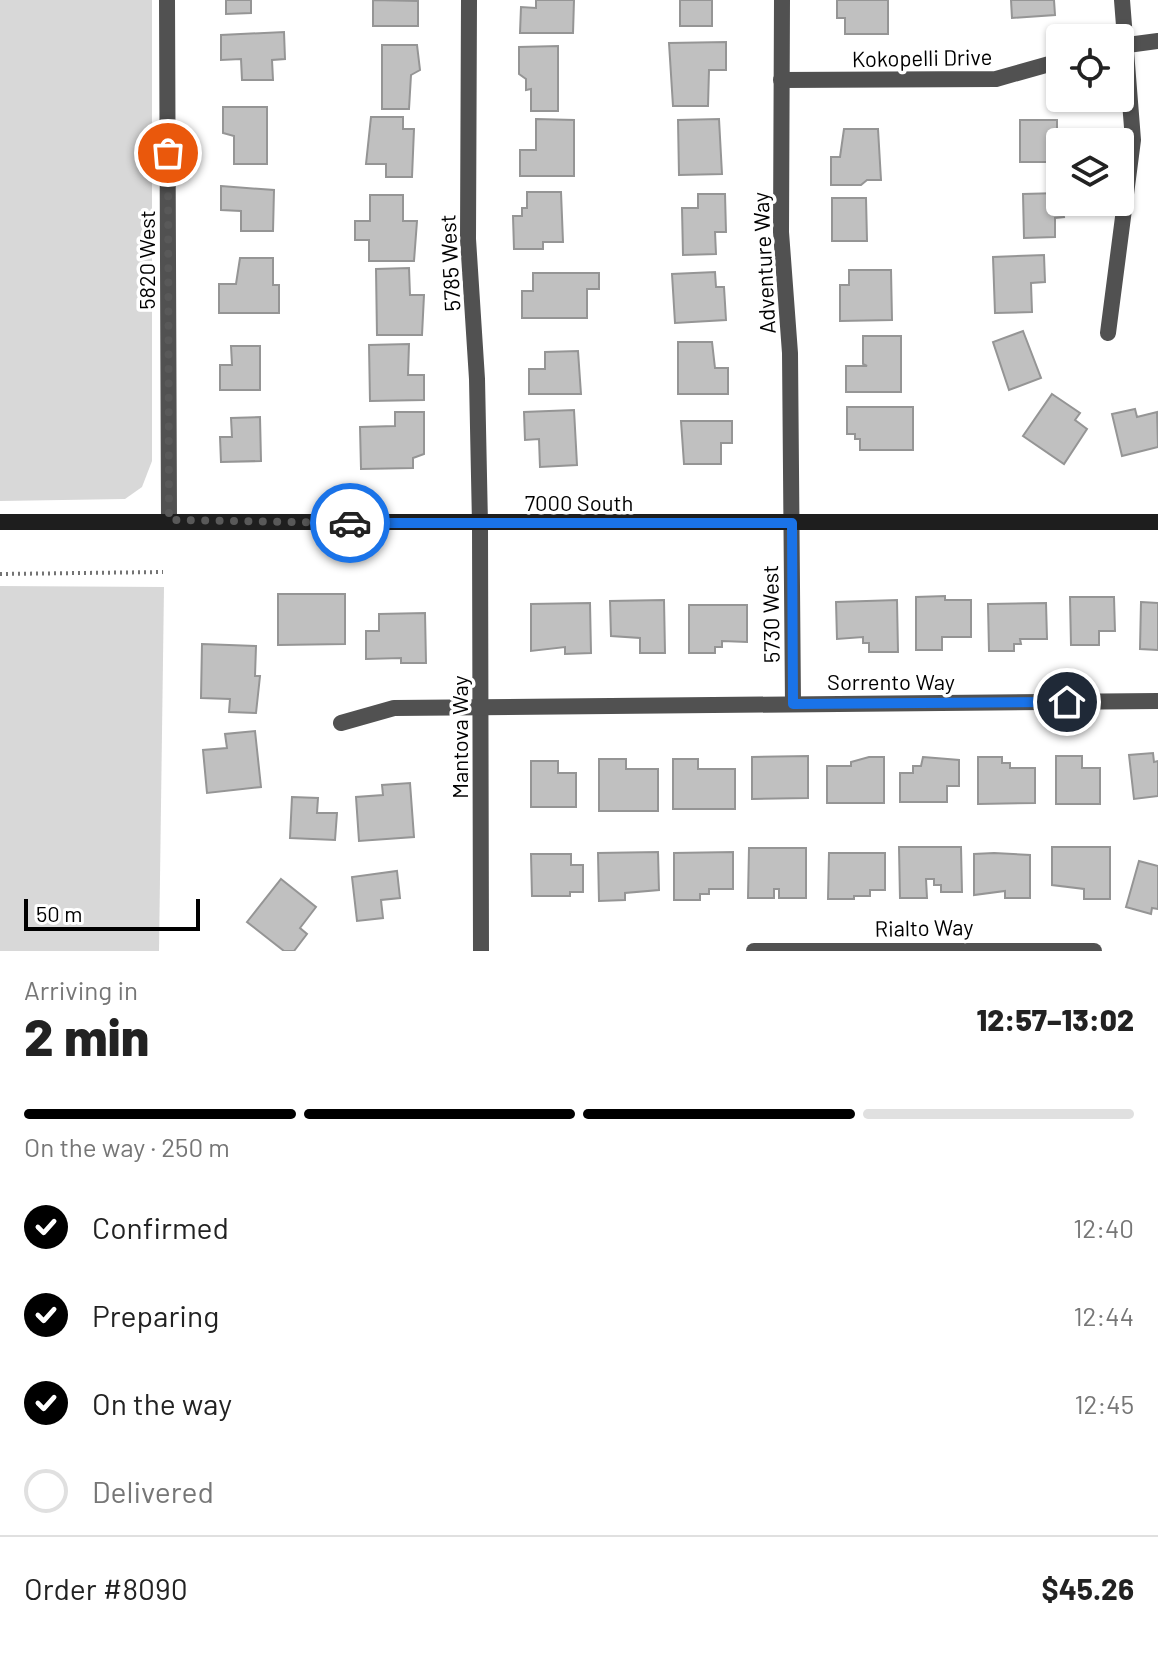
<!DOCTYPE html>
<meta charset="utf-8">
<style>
body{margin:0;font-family:Barlow,sans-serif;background:#f2f2f2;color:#222;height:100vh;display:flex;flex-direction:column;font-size:30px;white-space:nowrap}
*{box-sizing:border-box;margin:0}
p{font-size:26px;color:#767676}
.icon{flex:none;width:44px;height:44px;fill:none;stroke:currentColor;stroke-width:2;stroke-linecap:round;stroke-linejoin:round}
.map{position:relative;height:951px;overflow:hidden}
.side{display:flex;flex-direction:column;background:#fff;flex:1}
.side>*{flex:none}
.tools{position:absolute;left:1046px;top:24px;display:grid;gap:16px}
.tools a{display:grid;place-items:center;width:88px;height:88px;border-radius:8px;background:#fff;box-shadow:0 2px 6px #0004;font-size:40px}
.scale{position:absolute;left:24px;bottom:20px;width:176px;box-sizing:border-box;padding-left:8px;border:4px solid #000;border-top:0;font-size:22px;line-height:28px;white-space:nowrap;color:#000;-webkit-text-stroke:6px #fff;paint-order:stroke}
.pin{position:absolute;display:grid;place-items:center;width:68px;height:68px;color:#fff;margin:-34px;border:4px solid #fff;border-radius:50%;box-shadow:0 2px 8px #0007}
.courier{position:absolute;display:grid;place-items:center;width:80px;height:80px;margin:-40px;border:6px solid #1a73e8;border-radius:50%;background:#fff;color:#222;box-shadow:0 2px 10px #0007}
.summary em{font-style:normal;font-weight:800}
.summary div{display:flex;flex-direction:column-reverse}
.summary{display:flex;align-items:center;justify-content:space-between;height:136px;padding:0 24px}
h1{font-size:52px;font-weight:800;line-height:60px}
.bar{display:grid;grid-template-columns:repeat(4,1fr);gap:12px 8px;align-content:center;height:96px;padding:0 24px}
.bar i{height:10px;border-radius:6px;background:#e0e0e0}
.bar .current{background:#000}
.bar p{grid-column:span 4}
.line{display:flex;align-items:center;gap:20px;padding:0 24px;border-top:2px solid #e0e0e0}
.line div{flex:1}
ol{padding:0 24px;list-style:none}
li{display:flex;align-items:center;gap:24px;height:88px}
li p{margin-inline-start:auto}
li .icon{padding:8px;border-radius:50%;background:#000;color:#fff;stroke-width:4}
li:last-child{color:#767676}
li i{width:44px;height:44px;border:4px solid #e0e0e0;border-radius:50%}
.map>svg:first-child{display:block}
</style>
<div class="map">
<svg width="1158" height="951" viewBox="0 0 1158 951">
<rect width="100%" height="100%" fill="#fff"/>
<g fill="#d8d8d8">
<path d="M0,0H152V461L142,487L125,499L0,501Z"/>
<path d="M0,586L164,587L159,951H0Z"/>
</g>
<g fill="#c0c0c0" stroke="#959595" stroke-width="2">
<path d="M226,0H251V13L226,14Z"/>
<path d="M373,0L418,1V26H373Z"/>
<path d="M536,0H574L573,33H520L521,7L536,8Z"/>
<rect x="680" y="0" width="32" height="26"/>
<path d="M837,0H888V34H845V18H837Z"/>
<path d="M1011,0H1054L1055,15L1012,18Z"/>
<path d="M284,32L285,59L272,60L273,80H242L241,59L221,60V35Z"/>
<path d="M726,42V70H709L708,106H673L669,43Z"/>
<path d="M382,45H417L420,70L411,75L409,109H382Z"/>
<path d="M558,46V111H531V89L526,90V79L519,74V47Z"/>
<path d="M223,107H267V164H234V136L223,133Z"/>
<path d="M371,117H403V129H414L412,177H386V164H366Z"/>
<path d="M536,119L574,120V176H520V150H536Z"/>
<path d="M719,119L722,174L679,175L678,120Z"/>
<path d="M1020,120H1057V139H1070L1060,142V162H1020Z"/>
<path d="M844,129H878L881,180H867L861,185H831V157H840Z"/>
<path d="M221,186L274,190L273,231H241V211L221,210Z"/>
<path d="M527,192H561L563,242H543V249H514L513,216H522V208H527Z"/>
<path d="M1060,193L1064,217L1055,218V237L1024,238L1023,194Z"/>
<path d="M698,194H725L726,232H715L716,254L683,255L682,208H698Z"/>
<path d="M370,195H403V221H417L414,261H369V240H355V221H370Z"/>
<path d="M832,198H866L867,241H832Z"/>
<path d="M1044,255L1045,282L1031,283L1032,312L995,313L993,257Z"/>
<path d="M240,258H273V285H279V313H219V284H236Z"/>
<path d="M409,268L410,295H424L422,335H377L376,269Z"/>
<path d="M849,270H891L892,320L840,321V285H849Z"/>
<path d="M715,272L716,287H724L726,320L675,323L672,274Z"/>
<path d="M533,273H599V289H587V318H522V291H533Z"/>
<path d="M1023,331L1041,378L1009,390L993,342Z"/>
<path d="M863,336H901V392H846V366H867L863,364Z"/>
<path d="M678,342H712L715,368H728V394H678Z"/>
<path d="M409,344L408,375H424V400L370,401L369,345Z"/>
<path d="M231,346H260V390H220V365H232Z"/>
<path d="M578,351L581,394H529V369H545V352Z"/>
<path d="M1052,394L1080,413L1075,420L1087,429L1064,464L1023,436Z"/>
<path d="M847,407H913V450H860V439H855V434H847Z"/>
<path d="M1135,409L1137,417L1157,412L1158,447L1122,456L1112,414Z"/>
<path d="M574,410L577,465L540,467L539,439L525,440L524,412Z"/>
<path d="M395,412H424V454L413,458V468L361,469L360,427L395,426Z"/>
<path d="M260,417L261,461L221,462L220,437H232L231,418Z"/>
<path d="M681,421H732V443H721V464H684Z"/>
<path d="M278,594H345V644L278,645Z"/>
<path d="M945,596V600H971V637H942V650H916V597Z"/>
<path d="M1070,597H1114L1115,631H1099V645H1071Z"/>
<path d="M664,600L665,653H640V638L611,636L610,601Z"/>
<path d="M897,600L898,652H869V643H863V637L837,639L836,602Z"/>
<path d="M1141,602L1158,603V650L1140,649Z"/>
<path d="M590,603L591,653L565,654V647L531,651V604Z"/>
<path d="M1046,603L1047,639H1020L1021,644H1014V651H989L988,604Z"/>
<path d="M689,605H747V642L722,641V647H715V653H689Z"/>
<path d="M425,613L426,663H401V658L366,659V631H379V614Z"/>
<path d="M202,644L256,646L255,676H260L256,713L229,712L230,699L201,698Z"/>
<path d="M255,731L261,787L207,793L203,750L227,748L225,734Z"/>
<path d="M1153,753L1154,762L1158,761V796L1134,799L1129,755Z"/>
<path d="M808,756V798L752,799V757Z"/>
<path d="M1056,756H1082V768H1100V804H1056Z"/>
<path d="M869,757H884V803H827V766H851V762Z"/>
<path d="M923,757L959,760V786H947V802H900V773H913V766H921Z"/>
<path d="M978,757H1002V763H1010V768H1035V803L978,804Z"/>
<path d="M599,759H626V769H658V811H599Z"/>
<path d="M673,759H698V769H735V809H673Z"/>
<path d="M531,761H558V773H576V807H531Z"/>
<path d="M410,783L414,837L359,841L356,797L383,795L382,785Z"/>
<path d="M292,797L318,798L317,813H337L335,840L290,838Z"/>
<path d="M899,847H961L962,892H941V885H934V879H926L927,898H900Z"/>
<path d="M1052,847H1110V899H1084V889L1052,885Z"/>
<path d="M749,848H806V898H779V889H774V898H748Z"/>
<path d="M658,852L659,890L625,893V900L599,901L598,853Z"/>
<path d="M733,852V889H709V894H700V900H674V853Z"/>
<path d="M829,853H885V890H870V896H854V899H828Z"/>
<path d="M994,853L1030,855V898H1005V891L974,895V854Z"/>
<path d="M531,854H571V865H583V892H570V896H532Z"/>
<path d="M1139,861L1158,866V909L1152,908L1151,914L1126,907Z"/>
<path d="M397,871L400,898L381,900L383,918L357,921L352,877Z"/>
<path d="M281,879L316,907L300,928L307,934L294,951H284L247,922Z"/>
</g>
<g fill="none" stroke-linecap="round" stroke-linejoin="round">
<path stroke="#737373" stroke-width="4" stroke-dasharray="2 4" stroke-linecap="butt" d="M0,574L163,572"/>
<g stroke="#515151" stroke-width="16">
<path d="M167,0L169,520"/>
<path d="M469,0L468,239L477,379L480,524L481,951"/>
<path d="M782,0L781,232L790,353L793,704"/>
<path d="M1120,46L1158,41"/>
<path d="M781,80L996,79L1060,61"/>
<path d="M1108,333L1133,140L1122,0"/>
<path d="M341,723L394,708L1158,701"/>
<path d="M754,951H1094"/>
</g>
<path stroke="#1e1e1e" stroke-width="16" d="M0,522H1158"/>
</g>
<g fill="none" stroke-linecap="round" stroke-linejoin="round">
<path stroke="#595959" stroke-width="8" stroke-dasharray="0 14.4" d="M168,153L169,520L350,523"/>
<path stroke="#1a73e8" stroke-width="10" d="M350,523H792L793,704L1067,702"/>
</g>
<g text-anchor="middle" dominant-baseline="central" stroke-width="7" stroke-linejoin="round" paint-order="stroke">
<g font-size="22" fill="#000" stroke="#fff">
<text transform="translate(922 57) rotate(-1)">Kokopelli Drive</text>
<text transform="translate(146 260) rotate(-90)">5820 West</text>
<text transform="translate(449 263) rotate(-93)">5785 West</text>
<text transform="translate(763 263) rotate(-93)">Adventure Way</text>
<text x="579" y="502">7000 South</text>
<text transform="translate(770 614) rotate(-91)">5730 West</text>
<text x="891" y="681">Sorrento Way</text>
<text transform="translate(459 737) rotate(-90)">Mantova Way</text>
<text transform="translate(924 927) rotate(-1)">Rialto Way</text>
</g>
</g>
</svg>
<div class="tools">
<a><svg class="icon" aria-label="locate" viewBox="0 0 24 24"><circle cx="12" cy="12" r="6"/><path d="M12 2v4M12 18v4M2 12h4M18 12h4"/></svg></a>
<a><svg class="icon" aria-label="layers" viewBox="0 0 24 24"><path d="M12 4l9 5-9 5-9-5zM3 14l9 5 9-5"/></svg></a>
</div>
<div class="scale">50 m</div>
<div class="pin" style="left:168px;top:153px;background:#ea580c"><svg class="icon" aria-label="bag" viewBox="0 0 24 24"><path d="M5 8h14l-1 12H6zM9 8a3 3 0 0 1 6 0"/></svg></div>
<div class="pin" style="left:1067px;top:702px;background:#1f2937"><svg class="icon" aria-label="home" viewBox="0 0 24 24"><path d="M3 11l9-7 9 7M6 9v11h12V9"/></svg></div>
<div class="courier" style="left:350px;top:523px"><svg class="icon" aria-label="car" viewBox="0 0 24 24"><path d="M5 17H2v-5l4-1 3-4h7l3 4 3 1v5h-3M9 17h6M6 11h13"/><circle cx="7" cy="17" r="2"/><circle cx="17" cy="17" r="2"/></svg></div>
</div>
<section class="side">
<div class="summary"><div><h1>2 min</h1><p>Arriving in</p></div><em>12:57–13:02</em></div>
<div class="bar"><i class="current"></i><i class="current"></i><i class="current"></i><i></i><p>On the way · 250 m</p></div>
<ol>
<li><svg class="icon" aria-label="check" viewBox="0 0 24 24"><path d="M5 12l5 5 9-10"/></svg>Confirmed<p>12:40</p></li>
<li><svg class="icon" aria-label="check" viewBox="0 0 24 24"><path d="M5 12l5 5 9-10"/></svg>Preparing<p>12:44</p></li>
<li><svg class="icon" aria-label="check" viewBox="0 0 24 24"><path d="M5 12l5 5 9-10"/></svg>On the way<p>12:45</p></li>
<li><i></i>Delivered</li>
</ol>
<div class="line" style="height:104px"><div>Order #8090</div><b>$45.26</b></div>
</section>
